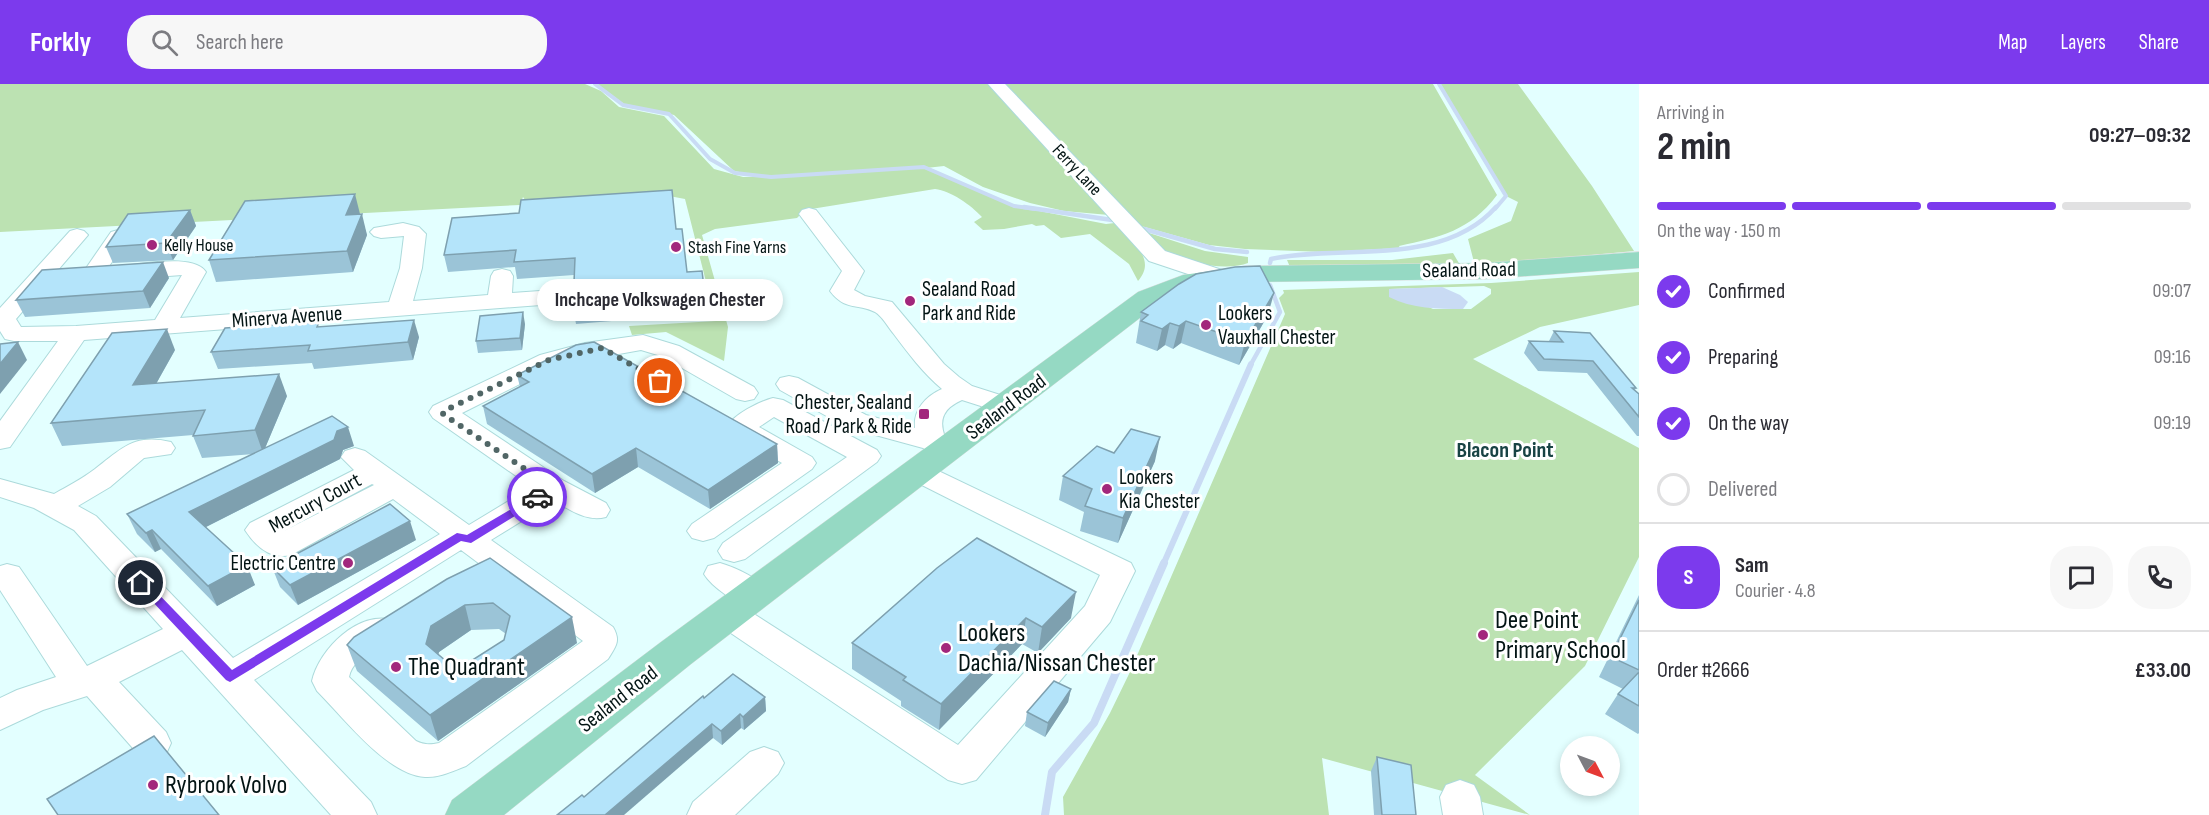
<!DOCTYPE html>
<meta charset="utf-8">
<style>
body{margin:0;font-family:"Sofia Sans Condensed",sans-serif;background:#f7f7f7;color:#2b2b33;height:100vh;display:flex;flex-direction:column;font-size:22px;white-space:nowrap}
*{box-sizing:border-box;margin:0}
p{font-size:20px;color:#7c7c81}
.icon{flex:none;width:33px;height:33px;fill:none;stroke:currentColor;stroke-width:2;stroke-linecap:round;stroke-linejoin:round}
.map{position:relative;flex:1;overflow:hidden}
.sheet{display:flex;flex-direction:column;background:#fff;width:570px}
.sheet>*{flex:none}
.needle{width:39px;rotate:131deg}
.controls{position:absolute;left:1560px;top:652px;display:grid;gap:12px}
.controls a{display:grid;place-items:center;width:60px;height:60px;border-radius:50%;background:#fff;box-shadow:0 3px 9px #0003;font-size:30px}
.pin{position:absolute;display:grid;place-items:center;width:51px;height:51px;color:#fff;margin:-26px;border:3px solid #fff;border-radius:50%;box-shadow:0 2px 6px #0007}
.courier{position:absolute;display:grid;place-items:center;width:60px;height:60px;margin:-30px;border:4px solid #7c3aed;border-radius:50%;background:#fff;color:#222;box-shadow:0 2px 8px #0007}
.bubble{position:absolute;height:42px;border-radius:21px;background:#fff;box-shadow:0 3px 9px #0003;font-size:20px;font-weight:700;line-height:42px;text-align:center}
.head em{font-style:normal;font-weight:700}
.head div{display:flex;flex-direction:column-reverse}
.head{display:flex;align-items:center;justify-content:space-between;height:102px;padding:0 18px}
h1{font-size:39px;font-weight:700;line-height:45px}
.bar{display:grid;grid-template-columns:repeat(4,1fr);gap:9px 6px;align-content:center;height:72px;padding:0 18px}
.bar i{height:8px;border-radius:4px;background:#e1e1e2}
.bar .active{background:#7c3aed}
.bar p{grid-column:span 4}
.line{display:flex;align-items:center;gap:15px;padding:0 18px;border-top:2px solid #e1e1e2}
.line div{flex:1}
.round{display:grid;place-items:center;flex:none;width:63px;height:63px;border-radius:24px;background:#f7f7f7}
ol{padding:0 18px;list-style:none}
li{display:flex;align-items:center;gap:18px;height:66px}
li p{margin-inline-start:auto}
li .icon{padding:6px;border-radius:50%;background:#7c3aed;color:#fff;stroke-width:4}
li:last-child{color:#7c7c81}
li i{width:33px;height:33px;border:3px solid #e1e1e2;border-radius:50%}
header{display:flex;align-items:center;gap:36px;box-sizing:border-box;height:84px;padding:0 30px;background:#7c3aed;color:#fff}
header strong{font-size:28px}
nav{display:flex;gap:33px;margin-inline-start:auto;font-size:21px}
.search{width:420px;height:54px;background:#f7f7f7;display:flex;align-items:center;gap:15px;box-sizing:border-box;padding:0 21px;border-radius:24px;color:#7c7c81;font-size:22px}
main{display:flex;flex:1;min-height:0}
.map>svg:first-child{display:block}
</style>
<header>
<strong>Forkly</strong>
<div class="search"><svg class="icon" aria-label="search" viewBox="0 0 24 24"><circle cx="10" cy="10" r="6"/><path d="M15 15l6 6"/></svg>Search here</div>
<nav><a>Map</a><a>Layers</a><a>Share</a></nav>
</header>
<main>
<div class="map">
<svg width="1639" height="731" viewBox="0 0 1639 731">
<rect width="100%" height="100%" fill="#e3ffff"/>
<g fill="#bce2b2" fill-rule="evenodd">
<path d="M0,0H585L601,7L619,23L664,32L714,85L743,93H765L734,87L674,31L624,20L597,0H990L1109,131L1064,127L1030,119L983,103L944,82L926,84L1014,122L1106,140L1115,139C1130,155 1158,175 1138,197L1129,180L1090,150L1061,154L1044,141L1036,142L1032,140L1004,145L983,146L974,138L982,133C971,121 951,107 935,105L805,126L797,134L715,145L702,151L728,243L724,277L666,248L632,251L629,242L716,237L685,115L664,111L528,120L523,113L520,121L0,148Z"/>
<path d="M1003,0H1433L1497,111C1470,147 1440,153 1399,162L1400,164L1325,168L1245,165L1209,161L1141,142Z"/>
<path d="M1439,0H1518L1592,102L1634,167L1475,182L1468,155L1511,137L1518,118L1506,112Z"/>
<path d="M1146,148L1205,167L1248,173V179C1229,187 1184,180 1166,168C1159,163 1153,154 1146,148Z"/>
<path d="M1453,169L1460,181L1290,183L1287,176H1392Z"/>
<path d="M1639,188V221L1540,243L1473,275L1639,364V473L1585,582L1475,691L1530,731L1322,674L1329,731H1064L1063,713L1110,629L1129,590L1285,230L1279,214L1284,209L1283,206L1491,199ZM1484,202L1491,205V210L1471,225H1433L1389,205Z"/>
</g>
<path fill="#c9dbf4" d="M1442,203L1460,211L1468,218L1463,225C1437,225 1413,225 1389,213V205Z"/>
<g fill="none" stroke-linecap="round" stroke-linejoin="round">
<g stroke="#c9dbf4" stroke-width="4">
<path d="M595,0L623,21L669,30L710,75L735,89L771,93L924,83L1014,122L1035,125"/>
<path d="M1439,0L1506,112L1495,125"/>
</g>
<g stroke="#c9dbf4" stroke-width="4.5">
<path d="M1024,123L1112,136"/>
<path d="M1144,145L1215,165L1247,168"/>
<path d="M1270,179L1271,175C1342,160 1442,184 1496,123"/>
<path d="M1250,282L1280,228L1270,201"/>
</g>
<path stroke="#c9dbf4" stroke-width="6" d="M1163,481L1251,280"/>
<path stroke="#c9dbf4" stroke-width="8" d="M1045,731L1052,688L1094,639L1164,479"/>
<defs>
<g id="minor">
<path d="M988,0H1005L1165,167L1228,188L1231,193L1228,198L1220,200L1212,198L1149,177Z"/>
<path d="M809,124L816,126L864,187L854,206L865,212L892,218L944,280L959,293L972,302L1016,316L1020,322L1016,328L1006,330L962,316C944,324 938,335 945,353L958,360L962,366L958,372L948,375L938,372L923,364L846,343L780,306L776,300L780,294L789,292L798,294L866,331L915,344C913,326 926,312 942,305C923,289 908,269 893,249C888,243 882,232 875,228C857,219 845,227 830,207L842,187L799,130L802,126Z"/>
<path d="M403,139L419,143L426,150L422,184L413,217L488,211L491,192L494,187L502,185L510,187L513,192L512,209L554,206L562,208L566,213L562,218L554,220L84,256L10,363L0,365V337L58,257H14L5,255L0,247V224L70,147L77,145L84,147L88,151L16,235L21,243L76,242L155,236L182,191L128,195L120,193L117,188L120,183L128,181C147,180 194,170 206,188L180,234L389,218L400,184L404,152L381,154L374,152L370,148L374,144Z"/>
<path d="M118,146L125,148L129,152L104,190L101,195L93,197L85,195L82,190L111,148Z"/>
<path d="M643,251L679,262L754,303L758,309L754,315L745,317L736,315L661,272L641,266L558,281L462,329L564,397L606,419L610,426L606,433C586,438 571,426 554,417L491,456L613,543C621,557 616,562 608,575L466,682C453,687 439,694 425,693C387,691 343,633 317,607L312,597C319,565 359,526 393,536L398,545C387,564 354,569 349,593L416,657C424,661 430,661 439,659L583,557L461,466L254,596L371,718L377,731H331L182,566L119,598L166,648L171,659L166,670L152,675L138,670L87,612L43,626L0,646V614L17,606L56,593L0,506V482L7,480L19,483L87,582L163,545L74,446L34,424L0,413V395L54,410C68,402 82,395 95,385C121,365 134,349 171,358L175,364L171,370L144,374L110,403L78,422L96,432L233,574L440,450L393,415L291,471C271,476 256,463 245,446L250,439L354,386L341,373L345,367L355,364L365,367L469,441L532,403L433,334L429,328L433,322L540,271L585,259ZM372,400L374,401L282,448Z"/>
<path d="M773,314L783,316L877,366L881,372L877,378L745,475L734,478L723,475L718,467L723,459L847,373L774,333L759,343L812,373L816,379L812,385L714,454L703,457L692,454L687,447L692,440L782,379L734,352L726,343C735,330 758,318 773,314Z"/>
<path d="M918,379L928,382L1131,479L1135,487L1110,538L976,696L962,700L948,696L716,539L711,530L716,521L728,518L740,521L958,661L1085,522L1100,491L908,394L903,388L908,382Z"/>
<path d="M720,479C737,484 761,495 771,511L766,519C761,521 756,523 752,522C736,520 712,503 704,490L708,482Z"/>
<path d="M764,663L778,668L784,679L778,690L735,731H687L693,718L750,668Z"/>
<path d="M1460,696L1474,701L1480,713L1483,731H1443L1440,713L1446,701Z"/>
</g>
<path id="major" d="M1639,168V184L1486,195L1245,198L1189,206L1158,220L691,580L504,731H445L452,716L661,558L1138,208L1183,191L1245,182L1486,179Z"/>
</defs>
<use href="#minor" stroke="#acdadb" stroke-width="2"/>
<use href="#major" stroke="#dcdede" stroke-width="1"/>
<use href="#minor" fill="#fff" fill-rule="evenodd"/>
<use href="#major" fill="#95d9c3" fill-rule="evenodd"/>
</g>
<g fill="#9bc4d7" fill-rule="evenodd">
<path d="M190,126L196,142L173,176L113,179L106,163Z"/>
<path d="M360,130L367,151L353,188L216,198L209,176Z"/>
<path d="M676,145L687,188L705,212L707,229L576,240L573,223L574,191L517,195L515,183L448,188L444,171Z"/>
<path d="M169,194L150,224L25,233L16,216Z"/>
<path d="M1141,228L1268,231L1239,281L1181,259L1173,265L1165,261L1157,267L1136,259Z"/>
<path d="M525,240L522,266L478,269L476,257Z"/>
<path d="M321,243L419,253L413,276L314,285L312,279L218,285L211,268Z"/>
<path d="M1554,247L1636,304L1635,306L1639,310V352H1637L1587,289L1538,287L1524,269L1529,257H1549Z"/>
<path d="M175,266L156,300L287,312L265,364L354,362L343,366L340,375L206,443L255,501L217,522L161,465L155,468L137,450L127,430L254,370L202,374L193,352V351L62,362L51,339Z"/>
<path d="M517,291L777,360L778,379L710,425L638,383L595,409L487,340L483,322L520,303Z"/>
<path d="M1155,377L1118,459L1080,447L1084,428L1059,416L1063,392Z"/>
<path d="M416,456L298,521L280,503L272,483Z"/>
<path d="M490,474L577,559L438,657L357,587L347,561ZM499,545L506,550L504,556L471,577H446L438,570L439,568L471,546Z"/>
<path d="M937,484L1071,534L1038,569L1022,560L939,646L901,622V617L852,585V559Z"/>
<path d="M1639,511V649L1638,650L1605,630L1618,610L1623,605L1599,593Z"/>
<path d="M1071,605L1068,618L1045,653L1025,642L1027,628Z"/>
<path d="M765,613L766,627L744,646L741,644L722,661L713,654L584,713L704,614Z"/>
<path d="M1377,673L1416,731H1374L1371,687Z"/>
</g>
<g fill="#7ea0af">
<path d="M355,110L360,130L351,152L346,131Z"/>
<path d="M190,126L196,142L173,176L166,159Z"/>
<path d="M362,130L367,151L353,188L347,167Z"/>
<path d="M163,178L169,194L150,224L143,207Z"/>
<path d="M1274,209L1268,231L1239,281L1245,258Z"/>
<path d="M523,228L525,240L522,266L520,254Z"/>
<path d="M414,236L419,253L413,276L408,258Z"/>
<path d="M1186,237L1181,259L1173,265L1179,242Z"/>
<path d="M1170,239L1165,261L1157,267L1162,245Z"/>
<path d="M167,245L175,266L143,323L133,301Z"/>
<path d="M18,258L27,276L0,310V280Z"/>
<path d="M279,290L287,312L263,369L255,346Z"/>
<path d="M348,343L354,362L343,366L340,375L198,447L189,428L337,347Z"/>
<path d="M1160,353L1155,377L1118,459L1123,434Z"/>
<path d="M777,360L778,379L710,425L708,406Z"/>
<path d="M636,364L638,383L595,409L592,390Z"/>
<path d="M410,437L416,456L298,521L290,501Z"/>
<path d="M152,446L161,465L155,468L146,449Z"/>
<path d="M247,481L255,501L217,522L208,502Z"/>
<path d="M1076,508L1071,534L1038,569L1042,543Z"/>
<path d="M465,521L471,546L439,568L434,586L426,560L431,542Z"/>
<path d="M572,533L577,559L438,657L430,631Z"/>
<path d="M1026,534L1022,560L939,646L941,620Z"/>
<path d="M1071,605L1068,618L1045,653L1048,639Z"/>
<path d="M765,613L766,627L744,646L743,633Z"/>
<path d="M740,630L741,644L722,661L721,647Z"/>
<path d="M712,640L713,654L624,731H605Z"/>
</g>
<g fill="#b4e4fa" stroke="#7ea0af" stroke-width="1.5" fill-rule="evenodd">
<path d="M672,106L676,145H682L687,188L702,187L705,212L573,223L575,174L514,178L516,166L444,171L452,134L519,129L521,116Z"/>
<path d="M355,110L346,131L362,130L347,167L209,176L245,117Z"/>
<path d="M190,126L166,159L106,163L128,130Z"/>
<path d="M163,178L143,207L16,216L42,186Z"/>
<path d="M1260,182L1274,209L1245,258L1186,237L1179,242L1170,239L1162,245L1141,237L1148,231L1141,228L1179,200L1196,190L1235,183Z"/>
<path d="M523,228L520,254L476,257L480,232Z"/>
<path d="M414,236L408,258L308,267L310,261L211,268L225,244L319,238L317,243Z"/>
<path d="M167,245L133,301L279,290L255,346L193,352L205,326L51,339L112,249Z"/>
<path d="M1554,247L1590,249L1636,304H1632L1639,310V333L1593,277L1544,275L1529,257L1563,258Z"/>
<path d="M18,258L0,280V260Z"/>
<path d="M594,258L777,360L708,406L636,364L592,390L483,322L529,298L517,291L576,261Z"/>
<path d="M332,332L348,343L337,347L334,356L189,428L247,481L208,502L152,446L146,449L127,430Z"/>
<path d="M1131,345L1160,353L1123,434L1085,422L1092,405L1063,392L1097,362L1114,369Z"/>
<path d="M390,420L410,437L290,501L272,483Z"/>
<path d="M977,454L1076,508L1042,543L1026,534L941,620L903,596L906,593L852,559L937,484Z"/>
<path d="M490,474L572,533L430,631L347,561L354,553L447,495ZM493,519L510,532L504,556L471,577H446L426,560L431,542L465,521Z"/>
<path d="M1639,516V586L1611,573Z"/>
<path d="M1639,588V622L1618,610Z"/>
<path d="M733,590L765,613L743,633L740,630L721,647L712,640L605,731H557L582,711L584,713L703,612L704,614Z"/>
<path d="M1054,597L1071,605L1048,639L1027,628Z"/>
<path d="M154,652L219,731H58L47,715Z"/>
<path d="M1377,673L1411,681L1416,731H1382Z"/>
</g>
<path fill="#7c3aed" d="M537,410L542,413L541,416L471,459L461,457L230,598L226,596L135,499L141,495L145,496L232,586L457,449L467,451Z"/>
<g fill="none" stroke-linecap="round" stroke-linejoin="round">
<path stroke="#516666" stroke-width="6" stroke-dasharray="0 10.8" d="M537,413L553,404L443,330L444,327L549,276L602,264L660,297"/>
</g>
<g fill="#a2277c" stroke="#fff" stroke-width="2">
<circle cx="152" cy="161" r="6"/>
<circle cx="676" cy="163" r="6"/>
<circle cx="910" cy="217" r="6"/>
<circle cx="1206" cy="241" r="6"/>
<rect x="918" y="324" width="12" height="12" rx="3"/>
<circle cx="1107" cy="405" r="6"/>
<circle cx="348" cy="479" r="6"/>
<circle cx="1483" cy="551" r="6"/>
<circle cx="946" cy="564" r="6"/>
<circle cx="396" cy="583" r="6"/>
<circle cx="153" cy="701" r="6"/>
</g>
<g text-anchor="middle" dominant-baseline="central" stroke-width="6" stroke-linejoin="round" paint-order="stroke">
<g font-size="18" fill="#031414" stroke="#fff">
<text transform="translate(1077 86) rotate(47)">Ferry Lane</text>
</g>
<g font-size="18" fill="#031414" stroke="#fff" text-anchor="start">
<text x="164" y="161">Kelly House</text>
<text x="688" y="163">Stash Fine Yarns</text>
</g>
<g font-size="21" fill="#031414" stroke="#fff">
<text transform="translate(1469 186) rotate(-1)">Sealand Road</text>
<text transform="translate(287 233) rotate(-4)">Minerva Avenue</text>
<text transform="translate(1006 323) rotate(-37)">Sealand Road</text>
<text transform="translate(315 419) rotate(-29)">Mercury Court</text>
<text transform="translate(618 615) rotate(-38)">Sealand Road</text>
</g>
<g font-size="21" fill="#031414" stroke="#fff" text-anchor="start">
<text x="922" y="205">Sealand Road<tspan x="922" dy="24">Park and Ride</tspan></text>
<text x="1218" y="229">Lookers<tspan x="1218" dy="24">Vauxhall Chester</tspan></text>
<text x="912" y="318" text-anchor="end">Chester, Sealand<tspan x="912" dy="24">Road / Park &amp; Ride</tspan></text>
<text x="1119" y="393">Lookers<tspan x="1119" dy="24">Kia Chester</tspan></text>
<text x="336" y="479" text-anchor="end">Electric Centre</text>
</g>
<g font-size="22" font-weight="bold" fill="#184344" stroke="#fff">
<text x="1505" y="366">Blacon Point</text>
</g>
<g font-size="26" fill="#031414" stroke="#fff" text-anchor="start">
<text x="1495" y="536">Dee Point<tspan x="1495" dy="30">Primary School</tspan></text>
<text x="958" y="549">Lookers<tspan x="958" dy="30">Dachia/Nissan Chester</tspan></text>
<text x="408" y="583">The Quadrant</text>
<text x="165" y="701">Rybrook Volvo</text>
</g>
</g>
</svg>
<div class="controls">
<a><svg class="needle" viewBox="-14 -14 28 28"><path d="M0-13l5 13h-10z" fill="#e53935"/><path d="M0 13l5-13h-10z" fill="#7c7c81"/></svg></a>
</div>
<div class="pin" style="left:660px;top:297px;background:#ea580c"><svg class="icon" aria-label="bag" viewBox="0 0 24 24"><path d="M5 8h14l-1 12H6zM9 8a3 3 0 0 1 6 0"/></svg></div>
<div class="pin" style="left:141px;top:499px;background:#1f2937"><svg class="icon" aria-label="home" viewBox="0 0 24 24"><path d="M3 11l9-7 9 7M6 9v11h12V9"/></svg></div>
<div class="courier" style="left:537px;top:413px"><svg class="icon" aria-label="car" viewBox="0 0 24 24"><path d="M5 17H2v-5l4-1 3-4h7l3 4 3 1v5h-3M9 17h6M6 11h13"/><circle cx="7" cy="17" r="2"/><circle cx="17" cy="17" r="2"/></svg></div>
<div class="bubble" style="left:537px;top:195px;width:246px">Inchcape Volkswagen Chester</div>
</div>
<section class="sheet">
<div class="head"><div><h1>2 min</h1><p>Arriving in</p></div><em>09:27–09:32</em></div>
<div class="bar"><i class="active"></i><i class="active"></i><i class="active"></i><i></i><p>On the way · 150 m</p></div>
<ol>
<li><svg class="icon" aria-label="check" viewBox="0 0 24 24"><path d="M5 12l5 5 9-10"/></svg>Confirmed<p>09:07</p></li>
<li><svg class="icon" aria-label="check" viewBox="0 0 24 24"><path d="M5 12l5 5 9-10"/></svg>Preparing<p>09:16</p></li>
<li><svg class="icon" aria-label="check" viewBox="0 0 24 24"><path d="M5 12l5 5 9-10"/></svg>On the way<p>09:19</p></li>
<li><i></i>Delivered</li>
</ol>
<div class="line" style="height:108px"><b class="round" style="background:#7c3aed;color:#fff">S</b><div><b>Sam</b><p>Courier · 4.8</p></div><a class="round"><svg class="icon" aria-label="chat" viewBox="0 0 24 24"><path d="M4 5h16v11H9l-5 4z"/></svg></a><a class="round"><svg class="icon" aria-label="phone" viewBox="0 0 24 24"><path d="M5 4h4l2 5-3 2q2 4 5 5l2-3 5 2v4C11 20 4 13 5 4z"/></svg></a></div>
<div class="line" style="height:78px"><div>Order #2666</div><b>£33.00</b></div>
</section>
</main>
